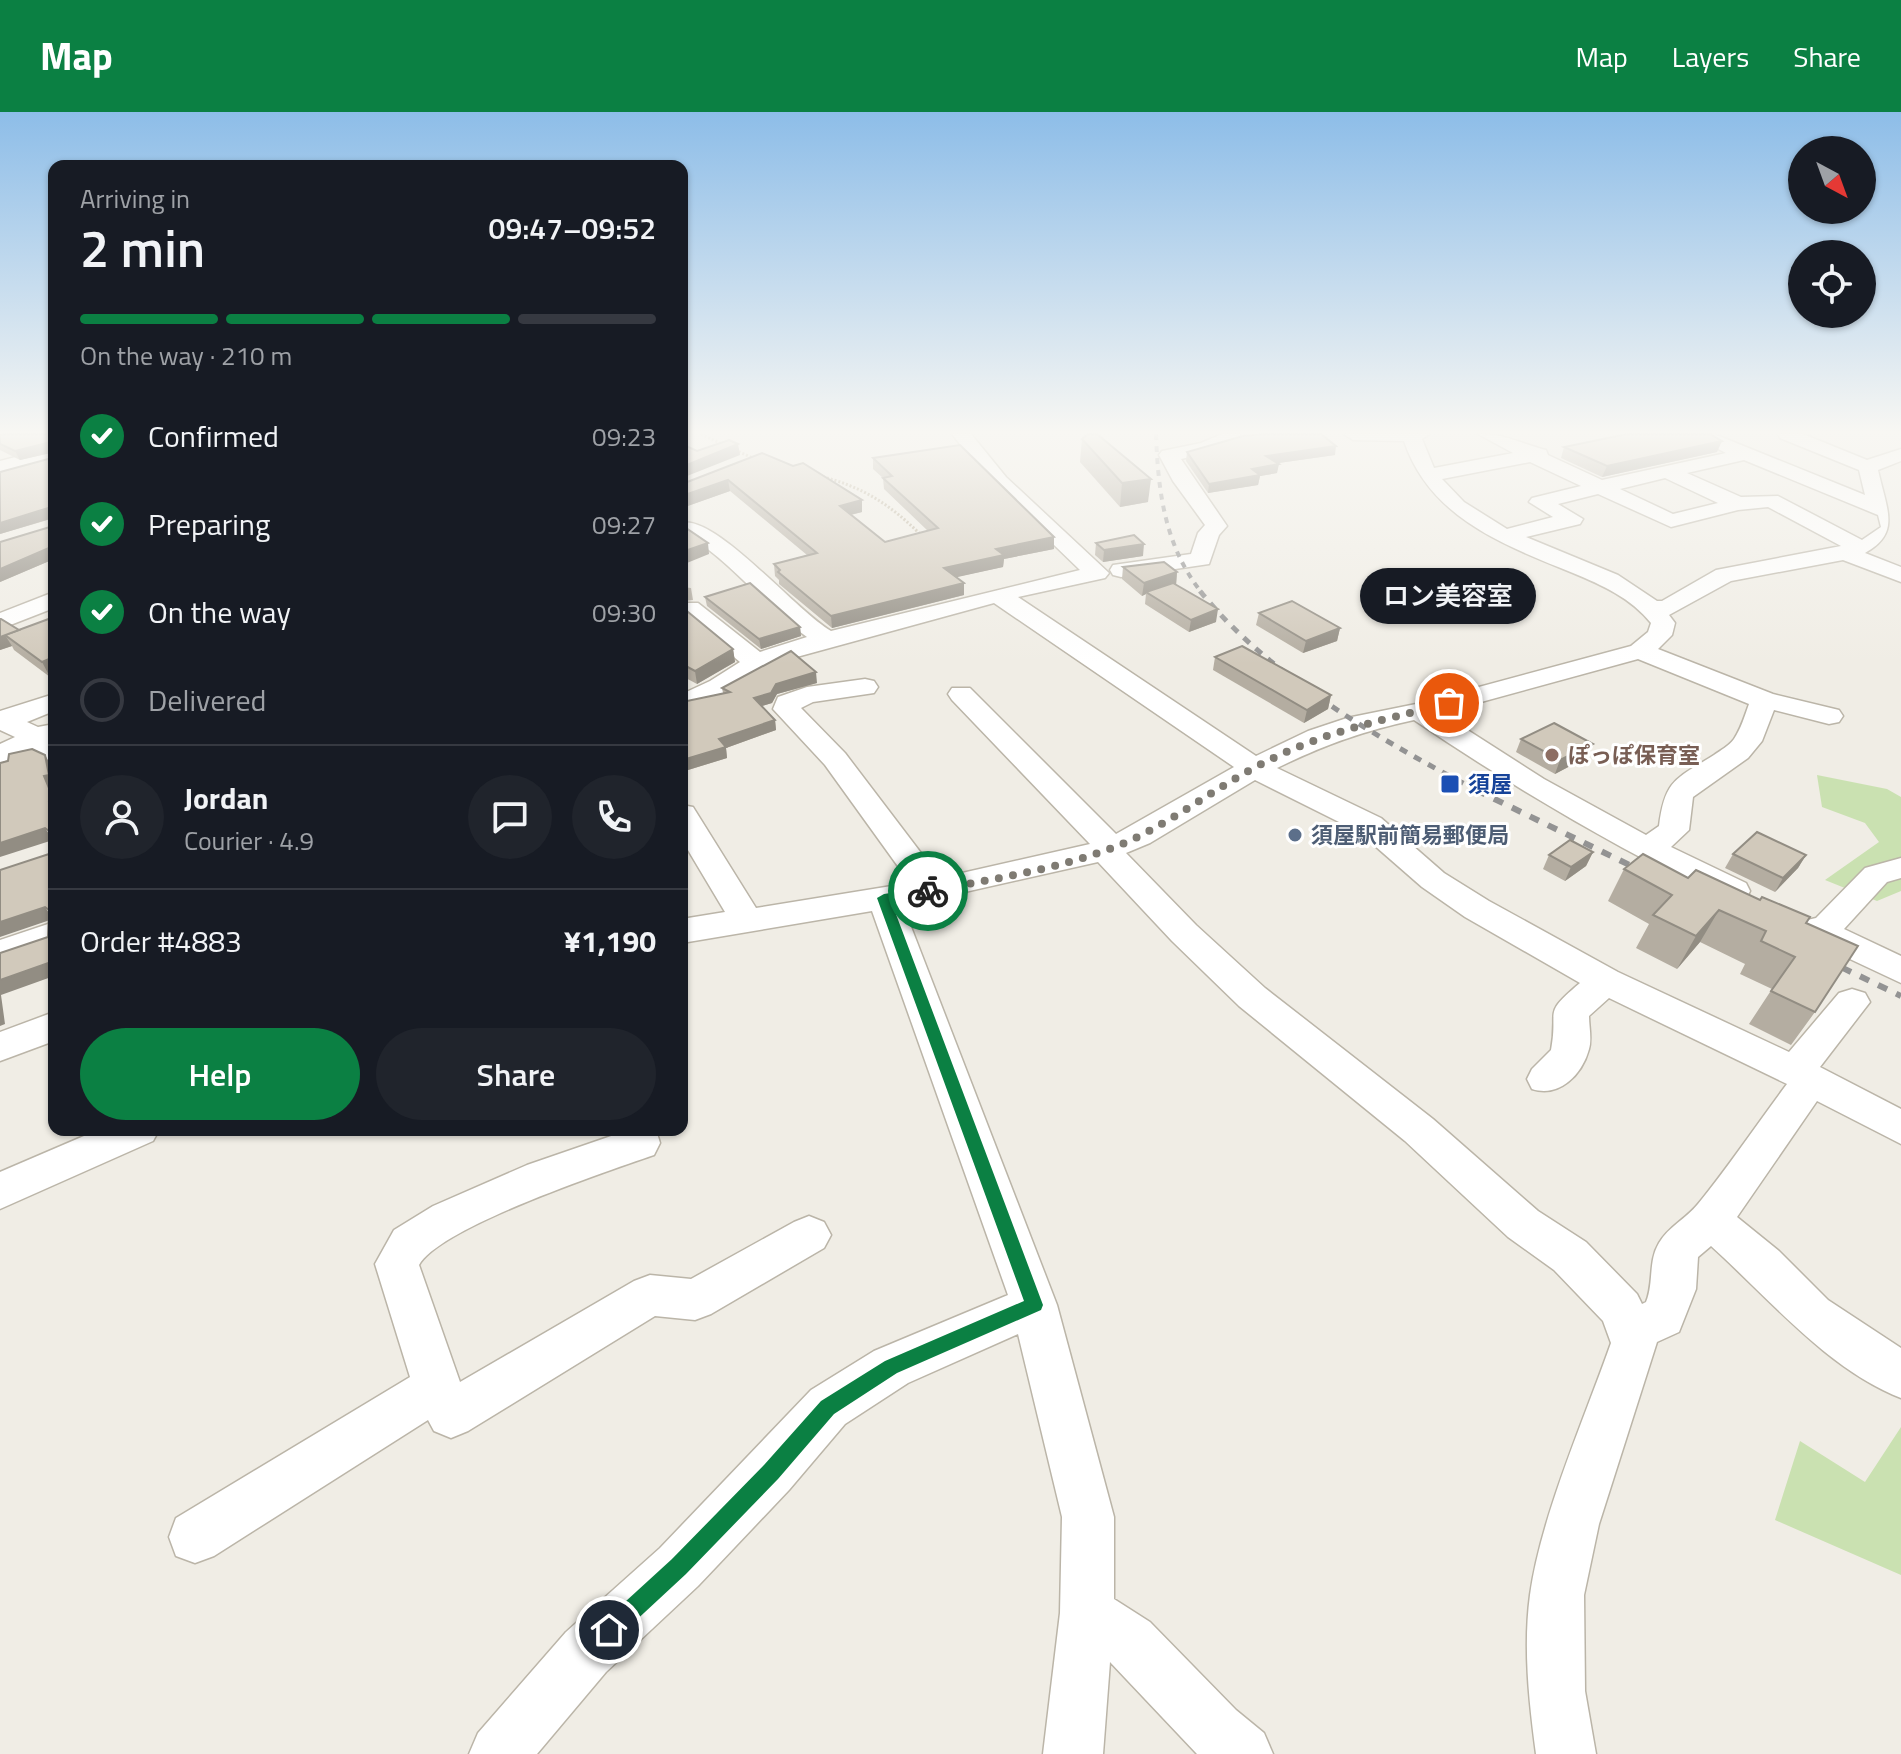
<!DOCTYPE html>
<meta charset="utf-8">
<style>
body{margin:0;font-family:"Titillium Web","Noto Sans JP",sans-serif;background:#20242c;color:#f1f3f6;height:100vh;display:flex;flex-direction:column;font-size:30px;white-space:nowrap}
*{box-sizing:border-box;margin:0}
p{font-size:26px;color:#9ea1a6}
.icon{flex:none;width:44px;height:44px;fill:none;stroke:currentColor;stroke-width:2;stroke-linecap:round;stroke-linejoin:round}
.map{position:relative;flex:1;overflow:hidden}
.details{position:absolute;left:48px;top:48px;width:640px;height:976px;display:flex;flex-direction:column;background:#171b24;border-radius:16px;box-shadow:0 2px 6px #0004}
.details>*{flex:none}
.needle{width:52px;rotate:139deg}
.controls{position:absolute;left:1788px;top:24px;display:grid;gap:16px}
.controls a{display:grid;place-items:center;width:88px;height:88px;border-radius:50%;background:#171b24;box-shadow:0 2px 6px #0004;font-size:40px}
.pin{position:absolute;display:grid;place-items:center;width:68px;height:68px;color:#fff;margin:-34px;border:4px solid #fff;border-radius:50%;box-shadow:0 2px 8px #0007}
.courier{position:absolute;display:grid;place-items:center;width:80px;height:80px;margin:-40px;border:6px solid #0b8043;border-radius:50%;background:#fff;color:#222;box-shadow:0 2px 10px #0007}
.bubble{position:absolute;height:56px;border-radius:28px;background:#171b24;box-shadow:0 2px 6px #0004;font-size:26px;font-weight:600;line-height:56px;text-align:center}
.head em{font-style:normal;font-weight:600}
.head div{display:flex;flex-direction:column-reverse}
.head{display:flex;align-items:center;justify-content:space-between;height:136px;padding:0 32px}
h1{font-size:52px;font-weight:600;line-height:60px}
.bar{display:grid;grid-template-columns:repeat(4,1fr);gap:12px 8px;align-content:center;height:96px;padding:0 32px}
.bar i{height:10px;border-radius:6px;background:#363941}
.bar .selected{background:#0b8043}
.bar p{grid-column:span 4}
.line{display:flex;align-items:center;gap:20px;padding:0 32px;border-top:2px solid #363941}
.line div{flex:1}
.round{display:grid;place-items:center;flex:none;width:84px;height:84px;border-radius:42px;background:#20242c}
ol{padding:0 32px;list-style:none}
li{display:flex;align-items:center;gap:24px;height:88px}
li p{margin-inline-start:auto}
li .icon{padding:8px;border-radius:50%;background:#0b8043;color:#fff;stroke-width:4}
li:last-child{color:#9ea1a6}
li i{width:44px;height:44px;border:4px solid #363941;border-radius:50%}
.cta{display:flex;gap:16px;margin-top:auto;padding:16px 32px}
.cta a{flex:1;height:92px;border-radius:48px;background:#0b8043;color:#fff;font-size:32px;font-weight:600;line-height:92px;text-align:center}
.cta a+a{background:#20242c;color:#f1f3f6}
header{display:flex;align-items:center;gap:48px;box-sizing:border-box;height:112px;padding:0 40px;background:#0b8043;color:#fff}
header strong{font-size:38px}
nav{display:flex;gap:44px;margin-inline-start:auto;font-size:28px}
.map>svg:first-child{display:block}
</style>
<header>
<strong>Map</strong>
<nav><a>Map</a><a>Layers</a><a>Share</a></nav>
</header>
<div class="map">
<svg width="1901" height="1642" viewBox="0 0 1901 1642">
<rect width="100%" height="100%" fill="#f0ede5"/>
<g fill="#cae1b1">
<path d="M1817,663L1887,677L1901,685V779L1877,789L1825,768L1879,730L1865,711L1822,695Z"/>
<path d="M1901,1315V1463L1775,1408L1800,1329L1865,1370Z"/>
</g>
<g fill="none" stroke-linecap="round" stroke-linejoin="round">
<defs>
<g id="minor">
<path d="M952,322H971L1006,365L1109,461L1105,466L1018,485L1256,644L1308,619L1347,606L1416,592L1631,534L1648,520L1651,511C1631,486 1602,473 1573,461C1504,433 1430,406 1404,329L1353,328L1344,322H1430L1422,327L1434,356L1513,341L1478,322C1503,321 1522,332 1546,338L1548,343L1602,368L1726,341L1689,322H1714L1865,383L1859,358L1780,326L1778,322H1803L1867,348L1901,337V349L1878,358C1887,399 1901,421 1865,441L1901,455V470L1843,448L1731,469L1669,503L1675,511L1672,523L1658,537L1773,582L1839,598L1843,604L1839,610L1829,612L1774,598L1762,629L1748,646L1693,685L1689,718L1671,735L1746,771L1750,779L1746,787L1734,790L1722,787C1615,735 1513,675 1414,608C1363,619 1324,633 1277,656L1381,706L1444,761L1489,789L1618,860L1789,940L1839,881L1852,877L1865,881L1870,890L1820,955L1901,997V1032L1817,989L1737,1105L1779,1139L1828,1188L1901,1236V1286C1827,1257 1769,1186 1711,1134L1698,1145L1696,1177L1679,1220L1657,1230L1599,1412L1584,1483L1585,1579L1596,1642H1536C1529,1590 1523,1535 1530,1483C1541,1404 1584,1308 1611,1231L1603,1209L1554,1158L1508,1125L1405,1029L1239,894L1172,829L1098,750L903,794L1057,1193L1114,1405V1487L1150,1510L1236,1598L1264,1621L1273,1642H1197L1110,1550L1103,1642H1043L1060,1501L1062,1405L1018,1222L908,1271L845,1312L789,1378L698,1474L606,1560L537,1642H469L478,1621L566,1520L660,1436L811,1278L874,1239L1008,1183L872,799L682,831V807L725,800L682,728V693L693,695L756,796L910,771L825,653L773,597L778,585L807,575L865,567L874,569L878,575L874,581L813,590L801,596L845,641L940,766L1090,732L952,588L948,582L952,576H970L1116,722L1234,655L994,491L782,549L717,587L682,598V582L710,569L740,550L682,502V491H698L760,540L807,525C764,495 733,450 688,424L682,426V411C716,403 796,499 831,519L1080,458L992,373ZM1744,348L1878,403L1881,415L1862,428L1778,384L1741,385L1687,361ZM1530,350L1581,374L1532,386L1529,390L1553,405L1507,417L1464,390L1442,367ZM1665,366L1718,391L1673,402L1620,377ZM1598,382L1671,415L1738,398L1768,395L1841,434L1716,458L1662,489H1657L1618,463L1526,425L1580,412L1583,407L1558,392ZM1638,547L1749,592C1745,603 1741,617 1734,627C1729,634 1721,638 1714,643C1676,667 1665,667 1659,714L1646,723L1544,667L1441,601ZM1255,668L1359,720L1422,775L1465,805L1580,871C1541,904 1559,895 1551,938L1532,957L1527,967L1532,977C1559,986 1582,963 1589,937C1592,927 1589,915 1589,904L1609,886L1787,972C1757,1012 1729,1054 1698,1092C1686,1107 1669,1114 1659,1131C1648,1149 1654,1171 1646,1190L1642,1192L1637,1182L1586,1130L1538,1099L1433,1007L1265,876L1196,813L1126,741L1150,731Z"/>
<path d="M1222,322H1240V325L1213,340L1181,347L1227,414L1219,423L1209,452L1121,465L1113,463L1110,458L1113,453L1191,442L1198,421L1205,413L1173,369L1159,343L1162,339L1201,331Z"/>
<path d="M54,335V347L0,361V349Z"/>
<path d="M54,480V496L0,517V501Z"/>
<path d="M54,582V599L27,610L38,615L54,612V652L44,649L32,638L0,651V632L15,625L0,618V599Z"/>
<path d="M1901,746V766L1887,770L1844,817L1901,844V871L1803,825L1798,817L1803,809L1816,806L1865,756Z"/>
<path d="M54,810V835L0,853V828Z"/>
<path d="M54,900V929L0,949V920Z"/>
<path d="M98,1018H159L153,1029L0,1097V1060Z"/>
<path d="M616,1018H656L660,1031L654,1043C608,1059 440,1115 419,1153L460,1270L634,1169L650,1163L691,1167L794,1110L809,1104L824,1110L831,1123L824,1136L711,1202L695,1208L655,1204L468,1319L451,1326L434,1319L428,1308L214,1444L195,1451L176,1444L169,1425L176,1406L410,1265L375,1152L394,1118L433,1094L527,1053L617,1022Z"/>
</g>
</defs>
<use href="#minor" stroke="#bbb5a8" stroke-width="3"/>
<g stroke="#bbb19b" stroke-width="3" stroke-dasharray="2 2" stroke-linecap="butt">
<path d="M701,322L726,334"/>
<path d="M735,338L755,347"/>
<path d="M819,364C862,374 891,393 922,424"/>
</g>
<use href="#minor" fill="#fff" fill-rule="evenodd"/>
<path stroke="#939393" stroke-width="4" stroke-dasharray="6 6" stroke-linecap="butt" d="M1156,322C1158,380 1165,435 1202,481"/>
<path stroke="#939393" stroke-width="5" stroke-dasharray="8 8" stroke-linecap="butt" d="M1200,479C1269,565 1384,630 1480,680"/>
<g stroke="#939393" stroke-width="6" stroke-dasharray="10 10" stroke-linecap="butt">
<path d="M1476,678L1648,762"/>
<path d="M1824,847L1901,884"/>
</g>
</g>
<g fill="#b4ada1">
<path d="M54,322V447L0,470V430L50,415L51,407L0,422L52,346L51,341L20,348L0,338V323Z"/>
<path d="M1256,322H1321L1335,343L1278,351L1277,361L1260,364L1258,373L1208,381L1186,349L1187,340Z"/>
<path d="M1082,327L1148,390L1120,395L1080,350Z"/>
<path d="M1564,335L1717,340L1602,365L1561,346Z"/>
<path d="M762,341L862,388V400L851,403L885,430L928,419L884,377L883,366L873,357V346L1054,425V437L1004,447L1003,455L956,465L964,471V483L832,516L779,472V468L775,464L774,452L807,443L730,379L682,396Z"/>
<path d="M1096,431L1143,444L1103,450L1095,443Z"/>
<path d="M1123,455L1177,460L1176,473L1216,510L1189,520L1145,492L1146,482L1142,484L1122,467Z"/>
<path d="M682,475L691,476L693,488L682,489Z"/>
<path d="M705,485L800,515L801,524L761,537L707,494Z"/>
<path d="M682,495L733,537L735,550L697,572L682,564Z"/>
<path d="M1259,501L1340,516L1337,529L1303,541L1256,513Z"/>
<path d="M54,505L50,565L14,538L12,534L0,538V507L19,518Z"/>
<path d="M1215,545L1331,583L1328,597L1304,611L1213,558Z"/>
<path d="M817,571L777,582L772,591L762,594L775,608L776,618L726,636L727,646L688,658L685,654L682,655V590L723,581L722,576Z"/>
<path d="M1521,627L1593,632L1587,645L1555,662L1516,640Z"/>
<path d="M1593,740L1586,754L1565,769L1543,757L1549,743Z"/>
<path d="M1733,742L1806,743L1798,756L1775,780L1725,756Z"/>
<path d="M1624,757L1688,766L1806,811L1815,900L1791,933L1749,912L1772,877L1740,862L1745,852L1700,830L1677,857L1636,836L1649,812L1608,789Z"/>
</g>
<g fill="#928d83">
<path d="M1722,329L1717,340L1602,365L1607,354Z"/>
<path d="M51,330L54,340L20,348L15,339Z"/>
<path d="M738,332L740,343L682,366V355Z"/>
<path d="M1336,334L1335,343L1264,353L1266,344Z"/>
<path d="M1279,352L1277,361L1260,364L1258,373L1208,381L1209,372L1252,357Z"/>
<path d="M1151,367L1148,390L1120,395L1122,371Z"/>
<path d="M728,368L730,379L682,396V384Z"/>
<path d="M862,388V400L841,405L840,394Z"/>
<path d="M48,396L53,406L0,422V411Z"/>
<path d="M1054,425V437L1004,447L1003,455L944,468V456L996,437Z"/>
<path d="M708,431L709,442L682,453V440Z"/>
<path d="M1144,432L1143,444L1103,450L1104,438Z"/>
<path d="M49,436L54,447L0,470V457Z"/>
<path d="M1177,460L1176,473L1146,480V482L1142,484L1144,471Z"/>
<path d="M964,471V483L832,516L831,504Z"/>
<path d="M1218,497L1216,510L1189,520L1191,508Z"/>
<path d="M800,515L801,524L761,537L759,527Z"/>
<path d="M1340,516L1337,529L1303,541L1306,529Z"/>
<path d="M5,523L12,534L0,538V525Z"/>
<path d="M733,537L735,550L697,572L695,559Z"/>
<path d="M54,545V564L50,565L42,550Z"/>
<path d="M816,560L817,571L777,582L772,591L755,596L754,586L776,572Z"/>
<path d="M1331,583L1328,597L1304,611L1307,598Z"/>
<path d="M775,608L776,618L726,636L727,646L688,658L686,647L719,627Z"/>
<path d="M1593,632L1587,645L1555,662L1560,648Z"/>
<path d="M45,643L52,655L54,663V675L51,676L54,682V688L44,664Z"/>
<path d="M683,643L685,654L682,655V644Z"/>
<path d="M54,688V718L49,690Z"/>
<path d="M45,716L53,728L0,745V731Z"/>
<path d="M1593,740L1586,754L1565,769L1571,755Z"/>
<path d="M1806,743L1798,756L1775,780L1783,766Z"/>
<path d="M45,795L53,807L0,825V810Z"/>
<path d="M1719,798L1700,830L1677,857L1696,824Z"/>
<path d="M51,850L54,854V864L1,883L5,912L0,914V868Z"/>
</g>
<g fill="#d1c9bb" stroke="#928d83" stroke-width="2">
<path d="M3,322H54V440L49,436L0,457V430L50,415L52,399L48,396L0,411V360L52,346L51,330L15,339L0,332V323Z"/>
<path d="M1088,322H1097L1151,367L1122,371L1082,327Z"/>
<path d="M1263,322H1321L1336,334L1266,344L1279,352L1252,357L1260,363L1209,372L1187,340L1243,324Z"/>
<path d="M1627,322H1710L1722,329L1607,354L1564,335Z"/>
<path d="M729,328L738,332L682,355V332L697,339Z"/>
<path d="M960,333L1054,425L996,437L1004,443L944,456L964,471L831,504L778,460L780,458L774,452L817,441L728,368L682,384V372L762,341L793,354L803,351L862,388L840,394L885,430L938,416L883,366L892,364L873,346Z"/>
<path d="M682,416H686L708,431L682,440Z"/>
<path d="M1134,423L1144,432L1104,438L1096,431Z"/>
<path d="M1164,450L1177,460L1144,471L1123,455Z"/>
<path d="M750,471L800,515L759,527L705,485Z"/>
<path d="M1173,471L1218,497L1191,508L1146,480Z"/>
<path d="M1292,489L1340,516L1306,529L1259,501Z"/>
<path d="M682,495L733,537L695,559L682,552Z"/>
<path d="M54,505V545L42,550L5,523Z"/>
<path d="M0,507H1L19,518L0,525Z"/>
<path d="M1242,534L1331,583L1307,598L1215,545Z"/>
<path d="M791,539L816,560L776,572L771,581L754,586L775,608L719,627L726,635L686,647L683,643L682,644V590L730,580L722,576Z"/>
<path d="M1554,611L1593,632L1560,648L1521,627Z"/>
<path d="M32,637L45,643L49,663L44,664L54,688L49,690L54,718V859L51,850L0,868V841L48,825L49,798L45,795L0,810V758L49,742V719L45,716L0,731V651L8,649L9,642Z"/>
<path d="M1757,720L1806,743L1783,766L1733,742Z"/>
<path d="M1570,728L1593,740L1571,755L1549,743Z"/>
<path d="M1643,742L1688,766L1696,758L1760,788L1762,785L1810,805L1806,811L1858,834L1815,900L1771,879L1795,845L1761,829L1766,819L1719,798L1696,824L1653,803L1672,783L1624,757Z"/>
</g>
<linearGradient id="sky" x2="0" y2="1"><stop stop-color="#8dbde8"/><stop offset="0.58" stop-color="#f8f7f3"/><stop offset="1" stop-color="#f8f7f3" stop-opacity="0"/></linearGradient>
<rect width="1901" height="552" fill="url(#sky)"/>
<path fill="#0b8043" d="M928,775L933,776V782L891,789L1043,1193L1041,1198L897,1261L834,1302L778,1367L686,1462L617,1526L609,1529L602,1526L599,1518L602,1511L672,1447L764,1353L821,1289L885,1249L1024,1189L877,786L884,782Z"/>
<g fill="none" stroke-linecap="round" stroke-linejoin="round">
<path stroke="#7f7b73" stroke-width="8" stroke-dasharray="0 14.4" d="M928,779C989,768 1054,758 1112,736C1163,717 1207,681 1254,656C1322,619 1377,610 1449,591"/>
</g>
<circle fill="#8d6e63" stroke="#fff" stroke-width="3" cx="1552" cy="643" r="8"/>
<rect fill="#1a4fb4" stroke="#fff" stroke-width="3" x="1440" y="662" width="20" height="20" rx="4"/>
<circle fill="#5c6f8a" stroke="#fff" stroke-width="3" cx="1295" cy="723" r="8"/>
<g text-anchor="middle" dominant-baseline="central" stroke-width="6" stroke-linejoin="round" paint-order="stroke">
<g font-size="22" font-weight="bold" fill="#785e54" stroke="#fff" text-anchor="start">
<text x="1568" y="643">ぽっぽ保育室</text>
</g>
<g font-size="22" font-weight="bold" fill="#164399" stroke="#fff" text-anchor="start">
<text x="1468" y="672">須屋</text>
</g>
<g font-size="22" font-weight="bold" fill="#4e5e75" stroke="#fff" text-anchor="start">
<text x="1311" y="723">須屋駅前簡易郵便局</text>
</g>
</g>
</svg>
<div class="controls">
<a><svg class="needle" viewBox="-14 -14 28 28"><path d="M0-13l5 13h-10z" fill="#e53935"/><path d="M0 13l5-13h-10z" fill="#9ea1a6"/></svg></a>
<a><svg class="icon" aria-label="locate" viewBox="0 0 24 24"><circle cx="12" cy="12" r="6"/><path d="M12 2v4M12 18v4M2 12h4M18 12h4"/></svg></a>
</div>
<div class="pin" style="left:1449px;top:591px;background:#ea580c"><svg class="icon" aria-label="bag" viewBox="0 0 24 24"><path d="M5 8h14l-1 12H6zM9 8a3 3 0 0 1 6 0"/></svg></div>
<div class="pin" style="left:609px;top:1518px;background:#1f2937"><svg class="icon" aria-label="home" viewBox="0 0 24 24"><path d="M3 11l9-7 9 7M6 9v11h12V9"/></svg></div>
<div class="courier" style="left:928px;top:779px"><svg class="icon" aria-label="bike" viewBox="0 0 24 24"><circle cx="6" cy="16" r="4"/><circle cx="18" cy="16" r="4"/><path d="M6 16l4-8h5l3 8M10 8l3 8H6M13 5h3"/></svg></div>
<div class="bubble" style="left:1360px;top:456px;width:176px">ロン美容室</div>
<section class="details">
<div class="head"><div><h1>2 min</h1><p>Arriving in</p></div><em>09:47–09:52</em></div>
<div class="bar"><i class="selected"></i><i class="selected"></i><i class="selected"></i><i></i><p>On the way · 210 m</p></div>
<ol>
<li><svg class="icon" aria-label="check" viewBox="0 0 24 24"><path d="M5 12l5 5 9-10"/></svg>Confirmed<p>09:23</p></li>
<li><svg class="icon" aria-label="check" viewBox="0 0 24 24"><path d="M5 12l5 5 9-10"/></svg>Preparing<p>09:27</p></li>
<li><svg class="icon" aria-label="check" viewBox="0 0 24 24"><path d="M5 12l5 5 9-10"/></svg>On the way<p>09:30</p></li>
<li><i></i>Delivered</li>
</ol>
<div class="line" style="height:144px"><a class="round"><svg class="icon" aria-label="person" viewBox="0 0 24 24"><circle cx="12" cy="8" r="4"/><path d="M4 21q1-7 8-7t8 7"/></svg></a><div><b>Jordan</b><p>Courier · 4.9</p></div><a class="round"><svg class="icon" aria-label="chat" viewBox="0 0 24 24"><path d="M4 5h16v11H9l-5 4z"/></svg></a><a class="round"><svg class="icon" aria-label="phone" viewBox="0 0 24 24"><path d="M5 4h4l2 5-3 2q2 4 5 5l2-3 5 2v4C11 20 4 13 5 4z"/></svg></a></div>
<div class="line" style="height:104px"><div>Order #4883</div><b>¥1,190</b></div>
<div class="cta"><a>Help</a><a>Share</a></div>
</section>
</div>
